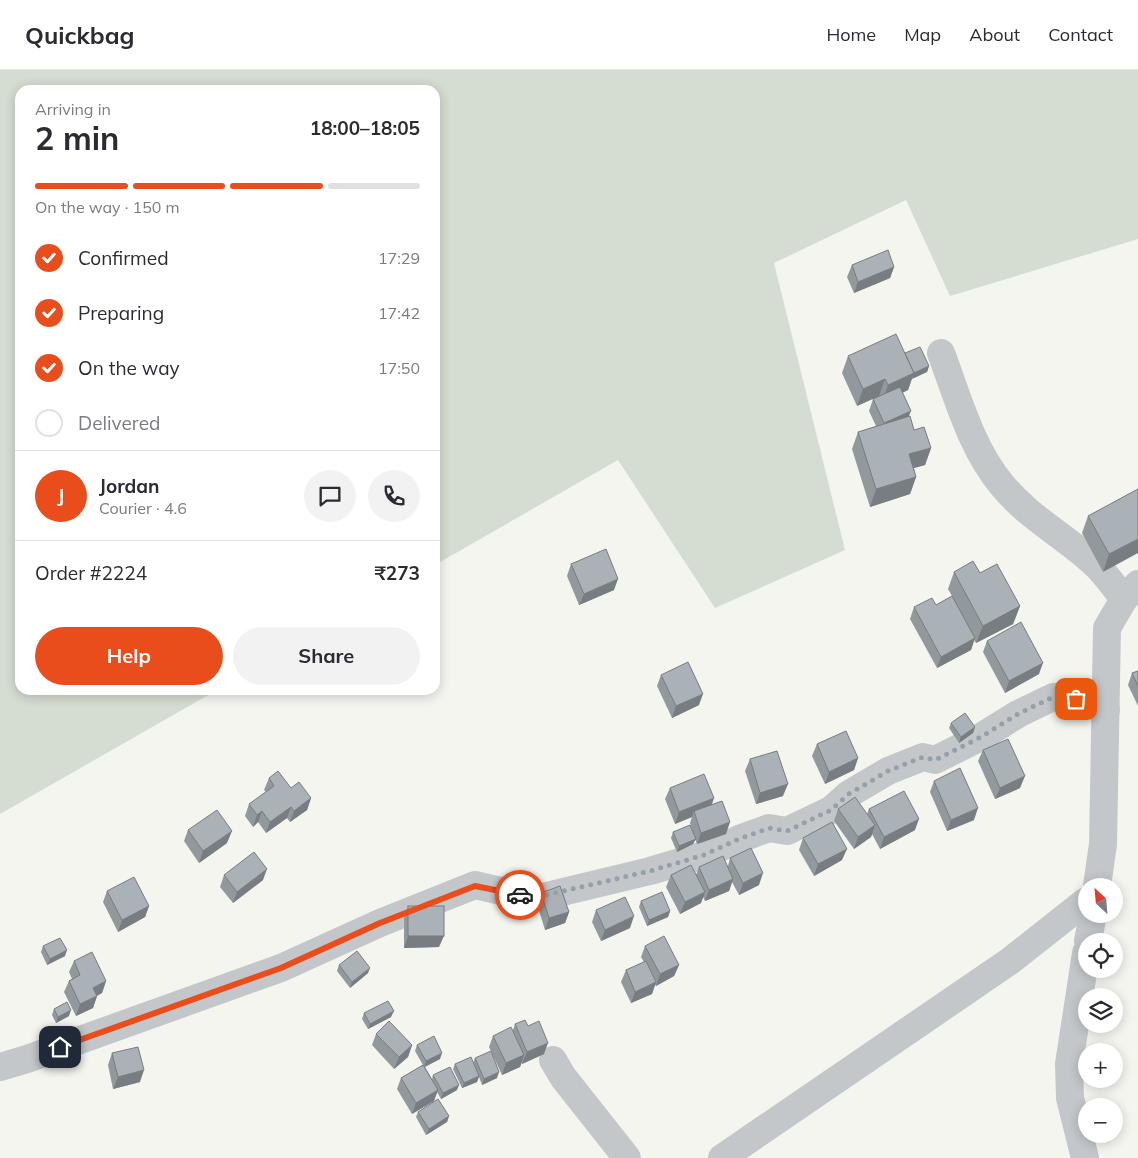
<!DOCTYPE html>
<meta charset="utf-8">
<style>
body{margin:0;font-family:Mulish,sans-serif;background:#f2f2f3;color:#2b2b33;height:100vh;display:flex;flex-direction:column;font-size:19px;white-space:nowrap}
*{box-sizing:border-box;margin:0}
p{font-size:16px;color:#7c7c81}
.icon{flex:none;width:28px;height:28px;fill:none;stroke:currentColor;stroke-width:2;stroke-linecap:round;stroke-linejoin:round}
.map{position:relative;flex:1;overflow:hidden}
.drawer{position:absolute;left:15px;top:15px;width:425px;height:610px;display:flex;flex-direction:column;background:#fff;border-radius:15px;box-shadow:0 2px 12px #0003}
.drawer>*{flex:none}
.needle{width:32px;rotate:334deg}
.controls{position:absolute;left:1078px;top:808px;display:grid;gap:10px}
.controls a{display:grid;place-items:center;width:45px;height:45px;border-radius:50%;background:#fff;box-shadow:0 2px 12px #0003;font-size:25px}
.pin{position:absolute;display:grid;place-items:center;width:42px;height:42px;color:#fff;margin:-21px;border-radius:10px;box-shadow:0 2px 8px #0006}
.courier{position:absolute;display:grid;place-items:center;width:50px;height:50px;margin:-25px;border:4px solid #e94d1c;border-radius:50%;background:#fff;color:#222;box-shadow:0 1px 6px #0007}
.head em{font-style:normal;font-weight:700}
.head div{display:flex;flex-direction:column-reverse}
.head{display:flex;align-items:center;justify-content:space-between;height:85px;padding:0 20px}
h1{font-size:32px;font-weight:700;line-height:38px}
.bar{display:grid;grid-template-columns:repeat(4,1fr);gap:8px 5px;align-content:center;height:60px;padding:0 20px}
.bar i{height:6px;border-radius:4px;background:#e1e1e2}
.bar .on{background:#e94d1c}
.bar p{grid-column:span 4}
.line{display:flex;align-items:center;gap:12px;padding:0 20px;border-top:1px solid #e1e1e2}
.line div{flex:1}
.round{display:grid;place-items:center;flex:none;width:52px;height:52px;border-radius:26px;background:#f2f2f3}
ol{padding:0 20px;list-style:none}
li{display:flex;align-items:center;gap:15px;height:55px}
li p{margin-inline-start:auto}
li .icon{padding:5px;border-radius:50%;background:#e94d1c;color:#fff;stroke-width:4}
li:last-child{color:#7c7c81}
li i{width:28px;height:28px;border:2px solid #e1e1e2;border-radius:50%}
.cta{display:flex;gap:10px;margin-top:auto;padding:10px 20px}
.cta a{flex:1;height:58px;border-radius:30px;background:#e94d1c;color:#fff;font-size:20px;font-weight:700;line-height:58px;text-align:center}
.cta a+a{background:#f2f2f3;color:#2b2b33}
header{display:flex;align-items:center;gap:30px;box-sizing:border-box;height:70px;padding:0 25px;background:#fff;border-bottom:1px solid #e1e1e2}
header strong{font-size:24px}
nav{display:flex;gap:28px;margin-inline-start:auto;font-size:18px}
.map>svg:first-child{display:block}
</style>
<header>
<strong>Quickbag</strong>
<nav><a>Home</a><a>Map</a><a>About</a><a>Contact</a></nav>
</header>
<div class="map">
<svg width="1138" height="1088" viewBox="0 0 1138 1088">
<rect width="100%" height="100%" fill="#f5f5f0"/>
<path fill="#d5dcd1" d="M0,0H1138V169L950,226L906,130L774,193L845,480L715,538L618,390L435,495V20H20V620H217L0,744Z"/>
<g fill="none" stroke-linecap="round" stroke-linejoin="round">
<g stroke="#c4c7ca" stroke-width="28">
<path d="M941,283C958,328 971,378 1002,415C1030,449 1064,465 1095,494C1106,504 1115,518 1124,529"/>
<path d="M1097,816L1103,774L1107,558L1124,529L1138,514"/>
<path d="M1088,871L1093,844"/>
<path d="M553,990L563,1007L627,1088"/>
<path d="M0,997L27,989L281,898L380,853L475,815L514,824L542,827L650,801L704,785L739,769L769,758L787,761L831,740L849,724L888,701L923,687L935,690L981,667L1018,644L1053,627L1076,629L1106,640"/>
<path d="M722,1088L1010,891L1086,831"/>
<path d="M1085,1088L1070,1028L1069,994L1086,883"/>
</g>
</g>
<g fill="#92999d">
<path d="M852,195L894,197L890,208L854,223L847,207Z"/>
<path d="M905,284L929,296L927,302L912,308L908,320L902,323L909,346L914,360L931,378L925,395L914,398L916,407L910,424L870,437L852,379L858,362L876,356L869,341L873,329L879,326L857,336L842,303L848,286Z"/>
<path d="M1138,419L1103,502L1082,463L1088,446Z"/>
<path d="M571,494L614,520L579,535L567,506Z"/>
<path d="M954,502L980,503L1020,536L1013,554L976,573L974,570L971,580L937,598L910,549L914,537L936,535L952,526L948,519Z"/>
<path d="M987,571L1039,604L1005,623L983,582Z"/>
<path d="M1138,601V636L1128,615L1132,603Z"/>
<path d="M661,605L699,635L672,648L657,616Z"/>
<path d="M951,653L975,657L973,663L959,673L949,658Z"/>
<path d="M817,674L858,688L854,700L825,714L812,686Z"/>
<path d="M983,680L1020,718L995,729L978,691Z"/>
<path d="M750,689L783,726L756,734L745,701Z"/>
<path d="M269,708L291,718L311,728L307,740L290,752L287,748L266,763L258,752L253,757L245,746L249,734L266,722L264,720Z"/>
<path d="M934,711L974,750L947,761L930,722Z"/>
<path d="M670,718L711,735L726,764L697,774L695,769L693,774L677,782L671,768L673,762L694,766L690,753L692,747L675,754L665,729Z"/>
<path d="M838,739L867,744L869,739L915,760L880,779L872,764L871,767L854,779L834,751Z"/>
<path d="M188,760L227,773L199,793L184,771Z"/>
<path d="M803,768L842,790L814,806L799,780Z"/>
<path d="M730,788L759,815L739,825L732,812L729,821L705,831L703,827L701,833L680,844L666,817L671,805H696L699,797L728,796Z"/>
<path d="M224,805L263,810L233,833L220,817Z"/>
<path d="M107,821L149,836L145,847L118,862L103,832Z"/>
<path d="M541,823L569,842L565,853L545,860L537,834Z"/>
<path d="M641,831L670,841L668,847L647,856L639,837Z"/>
<path d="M408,836L439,877L404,878V848Z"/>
<path d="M596,840L630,858L601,871L592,852Z"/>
<path d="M43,876L65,886L47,895L41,882Z"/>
<path d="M645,876L679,895L674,906L656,916L655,915L652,924L631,933L621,912L626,900L644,892L641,887Z"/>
<path d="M74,891L106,911L102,923L97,926L93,938L76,946L64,922L69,911L72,909L69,902Z"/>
<path d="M339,895L368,903L350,918L337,901Z"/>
<path d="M54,939L69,946L56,953L52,945Z"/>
<path d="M364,943L391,947L368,959L362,949Z"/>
<path d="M515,954L528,956L544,984L522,994V992L520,997L502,1005L489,977L493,966L513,960Z"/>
<path d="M376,964L412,975L408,987L394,999L372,975Z"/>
<path d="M417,975L440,989L425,997L432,1009L433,1005L457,1020L441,1029L437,1022L434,1031L412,1044L397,1019L401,1008L423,995L415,981Z"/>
<path d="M112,983L140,1012L113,1019L108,995Z"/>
<path d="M475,988L497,1008L482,1015L479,1007L477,1012L462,1018L453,999L455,994L473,993Z"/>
<path d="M418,1042L449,1046L447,1052L426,1065L416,1047Z"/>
</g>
<g fill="#777d80">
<path d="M894,197L890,208L854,223L858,212Z"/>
<path d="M929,296L927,302L912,309L914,303Z"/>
<path d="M914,303L908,320L882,332L888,315Z"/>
<path d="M885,309L879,326L857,336L863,319Z"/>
<path d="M911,341L906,353H884Z"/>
<path d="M931,378L925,395L903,401L909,384Z"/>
<path d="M916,407L910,424L870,437L876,419Z"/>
<path d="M1138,469V483L1103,502L1109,484Z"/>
<path d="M618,509L614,520L579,535L584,524Z"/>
<path d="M1020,536L1013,554L976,573L983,556Z"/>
<path d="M975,568L971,580L937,598L941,587Z"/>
<path d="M1043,593L1039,604L1005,623L1009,611Z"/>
<path d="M703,624L699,635L672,648L676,636Z"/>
<path d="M975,657L973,663L959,673L961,667Z"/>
<path d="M858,688L854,700L825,714L829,702Z"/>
<path d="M1025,706L1020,718L995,729L1000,718Z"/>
<path d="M788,714L783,726L756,734L760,723Z"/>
<path d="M311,728L307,740L290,752L294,741Z"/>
<path d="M714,728L710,740L694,741L692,747L675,754L679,742Z"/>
<path d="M291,737L287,748L266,763L270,752Z"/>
<path d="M978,738L974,750L947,761L951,750Z"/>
<path d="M262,741L258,752L253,757L257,745Z"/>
<path d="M919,749L915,760L880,779L884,767Z"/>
<path d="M730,752L726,764L697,774L701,763Z"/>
<path d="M875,755L871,767L854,779L858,767Z"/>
<path d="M232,761L227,773L199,793L203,781Z"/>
<path d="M696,769L693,774L677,782L679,776Z"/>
<path d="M847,779L842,790L814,806L818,794Z"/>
<path d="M267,799L263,810L233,833L237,822Z"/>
<path d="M763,803L759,815L739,825L743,813Z"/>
<path d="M733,809L729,821L705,831L709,820Z"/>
<path d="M705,822L701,833L680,844L685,832Z"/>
<path d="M149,836L145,847L118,862L122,850Z"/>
<path d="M670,841L668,847L647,856L649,850Z"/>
<path d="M569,842L565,853L545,860L549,848Z"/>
<path d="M634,846L630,858L601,871L605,860Z"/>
<path d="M408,866H444L439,877L404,878Z"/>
<path d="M67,880L65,886L47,895L50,889Z"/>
<path d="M679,895L674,906L656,916L660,904Z"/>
<path d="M370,898L368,903L350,918L352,912Z"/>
<path d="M106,911L102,923L89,929L93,918Z"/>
<path d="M656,912L652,924L631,933L635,922Z"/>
<path d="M97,926L93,938L76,946L80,934Z"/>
<path d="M71,940L69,946L56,953L58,947Z"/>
<path d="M394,941L391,947L368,959L370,954Z"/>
<path d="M548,973L544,984L522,994L527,982Z"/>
<path d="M412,975L408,987L394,999L399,987Z"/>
<path d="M442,983L440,989L424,997L426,991Z"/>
<path d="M524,985L520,997L502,1005L506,993Z"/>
<path d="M144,1000L140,1012L113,1019L118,1007Z"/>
<path d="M499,1002L497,1008L482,1015L484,1009Z"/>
<path d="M479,1006L477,1012L462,1018L464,1013Z"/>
<path d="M459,1015L457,1020L441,1029L443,1023Z"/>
<path d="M438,1020L434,1031L412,1044L416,1033Z"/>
<path d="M449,1046L447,1052L426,1065L429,1059Z"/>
</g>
<g fill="#aab2b7" stroke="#777d80">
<path d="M888,180L894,197L858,212L852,195Z"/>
<path d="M896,264L914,303L888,315L885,309L863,319L848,286Z"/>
<path d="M920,277L929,296L914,303L905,283Z"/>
<path d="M900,317L911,341L884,353L873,329Z"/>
<path d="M910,346L914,360L924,357L931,378L909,384L916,407L876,419L858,362Z"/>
<path d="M1138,419V469L1109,484L1088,446Z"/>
<path d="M606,479L618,509L584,524L571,494Z"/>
<path d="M973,491L980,503L997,494L1020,536L983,556L954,502Z"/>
<path d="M952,526L975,568L941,587L914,537L932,528L936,535Z"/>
<path d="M1021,552L1043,593L1009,611L987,571Z"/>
<path d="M688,592L703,624L676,636L661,605Z"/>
<path d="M1138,601V616L1132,603Z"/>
<path d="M965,643L975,657L961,667L951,653Z"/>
<path d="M846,661L858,688L829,702L817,674Z"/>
<path d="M1008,669L1025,706L1000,718L983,680Z"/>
<path d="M777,681L788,714L760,723L750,689Z"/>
<path d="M960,698L978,738L951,750L934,711Z"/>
<path d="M278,701L291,718L299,712L311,728L294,741L291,737L270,752L262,741L257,745L249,734L274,716L269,708Z"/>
<path d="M704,704L714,728L679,742L670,718Z"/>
<path d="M904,721L919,749L884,767L869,739Z"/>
<path d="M855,727L875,755L858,767L838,739Z"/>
<path d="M722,731L730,752L701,763L694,741Z"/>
<path d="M217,740L232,761L203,781L188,760Z"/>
<path d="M832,752L847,779L818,794L803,768Z"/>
<path d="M690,755L696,769L679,776L673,762Z"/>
<path d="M751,778L763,803L743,813L730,788Z"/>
<path d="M254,782L267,799L237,822L224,805Z"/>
<path d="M723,786L733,809L709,820L699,797Z"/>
<path d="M691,795L705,822L685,832L671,805Z"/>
<path d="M134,807L149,836L122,850L107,821Z"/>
<path d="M560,816L569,842L549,848L541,823Z"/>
<path d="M662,822L670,841L649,850L641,831Z"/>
<path d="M625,827L634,846L605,860L596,840Z"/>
<rect x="408" y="836" width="36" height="30"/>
<path d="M664,866L679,895L660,904L645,876Z"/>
<path d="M60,868L67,880L50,889L43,876Z"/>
<path d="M357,881L370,898L352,912L339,895Z"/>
<path d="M92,882L106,911L93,918L97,926L80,934L69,911L80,905L74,891Z"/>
<path d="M646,891L656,912L635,922L626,900Z"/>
<path d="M388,931L394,941L370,954L364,943Z"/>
<path d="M67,932L71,940L58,947L54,939Z"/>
<path d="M525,950L528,956L539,951L548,973L527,982L515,954Z"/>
<path d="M389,951L412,975L399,987L376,964Z"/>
<path d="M511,957L524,985L506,993L493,966Z"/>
<path d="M434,966L442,983L426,991L417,975Z"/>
<path d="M138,977L144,1000L118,1007L112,983Z"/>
<path d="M491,981L499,1002L484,1009L475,988Z"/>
<path d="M471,987L479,1006L464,1013L455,994Z"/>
<path d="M423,995L438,1020L416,1033L401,1008Z"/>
<path d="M450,997L459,1015L443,1023L433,1005Z"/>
<path d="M438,1029L449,1046L429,1059L418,1042Z"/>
</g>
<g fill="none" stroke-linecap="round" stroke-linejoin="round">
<path stroke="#95a1a9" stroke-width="5" stroke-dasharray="0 9" d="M520,825L542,826L650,801L704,785L739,769L769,758L787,761L831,740L849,724L888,701L923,687L935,690L981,667L1018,644L1053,627L1076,629"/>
<path stroke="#e94d1c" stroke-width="6" d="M60,977L281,898L380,853L475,816L520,825"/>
</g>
</svg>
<div class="controls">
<a><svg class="needle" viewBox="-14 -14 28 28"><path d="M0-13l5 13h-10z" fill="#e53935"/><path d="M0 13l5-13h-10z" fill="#7c7c81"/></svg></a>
<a><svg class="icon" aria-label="locate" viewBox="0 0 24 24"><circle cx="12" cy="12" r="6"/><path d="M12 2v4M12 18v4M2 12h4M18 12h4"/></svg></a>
<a><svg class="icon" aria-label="layers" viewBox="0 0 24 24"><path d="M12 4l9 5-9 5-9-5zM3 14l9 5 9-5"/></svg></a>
<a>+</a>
<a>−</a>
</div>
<div class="pin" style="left:1076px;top:629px;background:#ea580c"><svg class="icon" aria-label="bag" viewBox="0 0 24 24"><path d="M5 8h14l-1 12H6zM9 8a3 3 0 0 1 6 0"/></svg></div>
<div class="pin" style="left:60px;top:977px;background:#1f2937"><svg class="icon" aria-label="home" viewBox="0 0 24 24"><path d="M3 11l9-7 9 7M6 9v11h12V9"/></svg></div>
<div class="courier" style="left:520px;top:825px"><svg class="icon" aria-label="car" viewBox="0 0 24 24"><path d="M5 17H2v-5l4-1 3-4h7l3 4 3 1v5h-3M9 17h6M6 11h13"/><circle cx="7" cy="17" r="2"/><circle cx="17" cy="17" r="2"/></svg></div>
<section class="drawer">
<div class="head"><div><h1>2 min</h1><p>Arriving in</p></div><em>18:00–18:05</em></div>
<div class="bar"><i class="on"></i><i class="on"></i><i class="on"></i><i></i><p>On the way · 150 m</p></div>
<ol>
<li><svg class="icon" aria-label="check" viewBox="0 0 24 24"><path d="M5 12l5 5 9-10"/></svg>Confirmed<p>17:29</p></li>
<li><svg class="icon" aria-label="check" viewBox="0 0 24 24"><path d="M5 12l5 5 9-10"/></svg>Preparing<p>17:42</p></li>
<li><svg class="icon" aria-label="check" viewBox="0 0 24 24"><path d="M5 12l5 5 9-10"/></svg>On the way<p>17:50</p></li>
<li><i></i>Delivered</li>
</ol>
<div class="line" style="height:90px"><b class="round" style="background:#e94d1c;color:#fff">J</b><div><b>Jordan</b><p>Courier · 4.6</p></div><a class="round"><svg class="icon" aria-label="chat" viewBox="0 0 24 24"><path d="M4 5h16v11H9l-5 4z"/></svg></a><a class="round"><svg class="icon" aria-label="phone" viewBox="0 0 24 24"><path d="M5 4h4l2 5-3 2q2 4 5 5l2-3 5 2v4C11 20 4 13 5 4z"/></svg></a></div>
<div class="line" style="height:65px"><div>Order #2224</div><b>₹273</b></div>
<div class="cta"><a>Help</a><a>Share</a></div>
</section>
</div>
